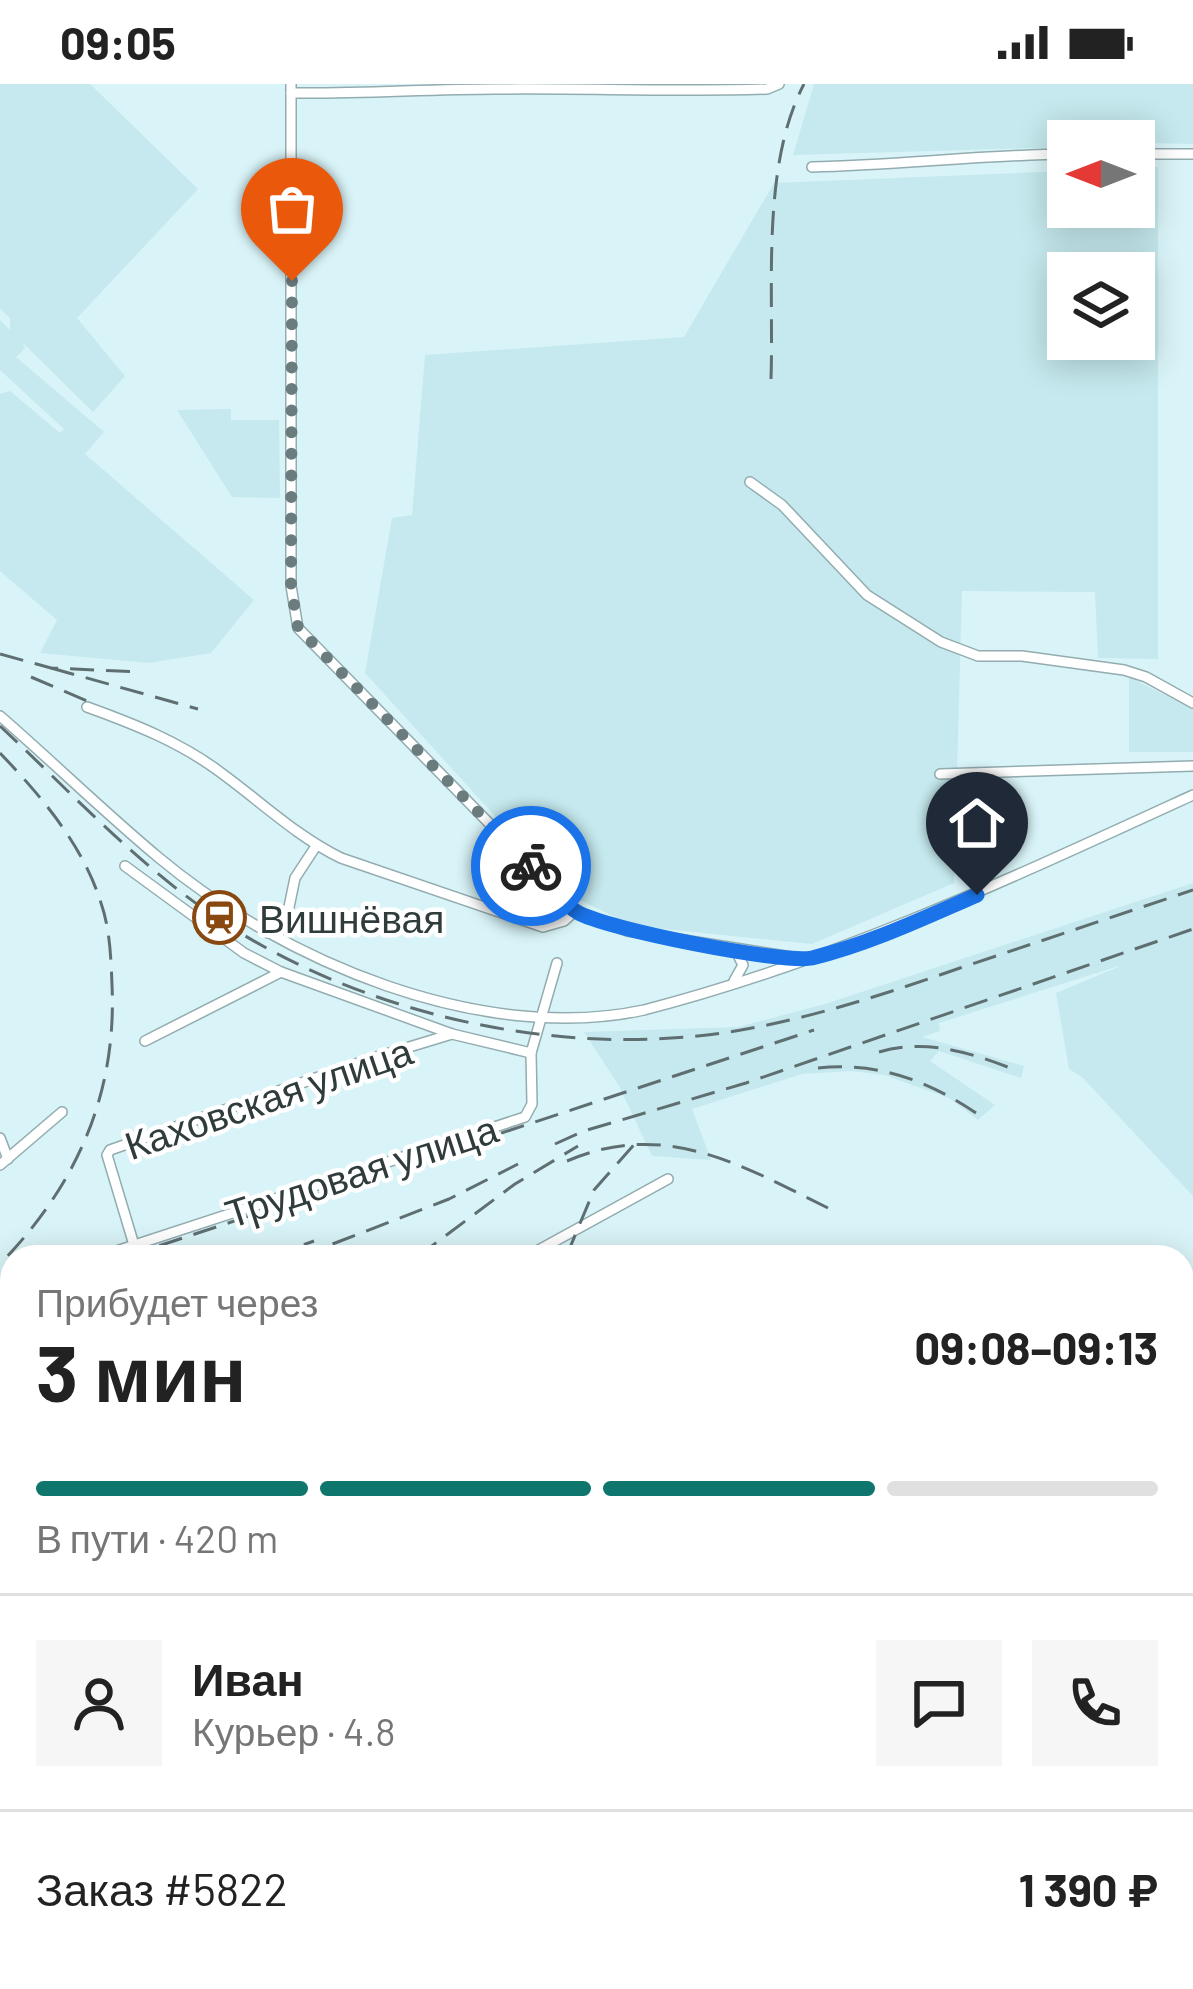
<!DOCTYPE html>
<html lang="ru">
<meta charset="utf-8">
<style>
body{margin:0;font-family:Barlow,sans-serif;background:#f6f6f6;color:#222;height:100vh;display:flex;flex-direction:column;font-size:45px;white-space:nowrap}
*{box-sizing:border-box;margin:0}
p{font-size:39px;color:#767676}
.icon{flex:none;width:66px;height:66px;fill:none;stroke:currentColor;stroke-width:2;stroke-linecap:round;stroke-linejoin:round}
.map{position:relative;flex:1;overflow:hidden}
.side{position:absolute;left:0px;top:1161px;width:1194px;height:744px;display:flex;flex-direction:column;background:#fff;border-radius:36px 36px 0 0;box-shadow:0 6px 30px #0003}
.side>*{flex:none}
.needle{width:78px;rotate:270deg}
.buttons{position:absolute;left:1047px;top:36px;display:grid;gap:24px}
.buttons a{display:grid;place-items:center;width:108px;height:108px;border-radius:0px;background:#fff;box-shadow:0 6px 30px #0003;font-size:60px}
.pin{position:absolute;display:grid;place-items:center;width:102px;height:102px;color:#fff;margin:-123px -51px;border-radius:50% 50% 50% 0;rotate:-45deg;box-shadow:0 0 12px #0007}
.pin .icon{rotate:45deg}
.courier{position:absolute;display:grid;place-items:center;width:120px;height:120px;margin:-60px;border:9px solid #1a73e8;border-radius:50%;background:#fff;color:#222;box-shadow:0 3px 15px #0007}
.overview em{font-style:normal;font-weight:700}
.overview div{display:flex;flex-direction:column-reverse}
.overview{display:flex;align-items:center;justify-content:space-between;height:204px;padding:0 36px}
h1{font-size:78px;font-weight:700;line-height:90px}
.bar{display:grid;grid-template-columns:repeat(4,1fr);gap:18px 12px;align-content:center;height:144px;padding:0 36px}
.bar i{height:15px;border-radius:9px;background:#e0e0e0}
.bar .selected{background:#0f766e}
.bar p{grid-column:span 4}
.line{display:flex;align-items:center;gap:30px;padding:0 36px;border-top:3px solid #e0e0e0}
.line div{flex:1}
.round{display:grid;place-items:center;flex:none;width:126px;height:126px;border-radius:0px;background:#f6f6f6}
.status{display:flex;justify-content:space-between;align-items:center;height:84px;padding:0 60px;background:#fff;direction:ltr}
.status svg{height:33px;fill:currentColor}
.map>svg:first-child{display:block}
</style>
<div class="status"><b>09:05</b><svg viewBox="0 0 49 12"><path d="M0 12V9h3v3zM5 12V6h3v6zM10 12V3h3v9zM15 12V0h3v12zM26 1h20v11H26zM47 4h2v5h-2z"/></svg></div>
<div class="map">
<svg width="1193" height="1905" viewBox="0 0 1193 1905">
<rect width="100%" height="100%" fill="#d9f4f8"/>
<g fill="#c5e9ee" fill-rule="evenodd">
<path d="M0,0H90L198,105L77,234L125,292L93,328L22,258L25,264L16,273L104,348L85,370L254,516L211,569L149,579L40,569L57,536L0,487V310L10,307L60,349L64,345L0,286V236L10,246V234L0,225Z"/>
<path d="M814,0H1193V60L1068,57V63L793,71Z"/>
<path d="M1158,83V575L1098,574L1095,508L962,507L954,799L812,860L634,842L565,809L365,589L392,434L412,431L425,271L684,253L774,99L1068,87V123H1134V84ZM1068,189H1134V255H1068Z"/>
<path d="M231,325V336H279L280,414L232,413L177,326Z"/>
<path d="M1129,593L1193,625V668H1129Z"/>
<path d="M1193,799V1112L1082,993L1069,985L1056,909L1125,880L939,939L940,947L922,953L1024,982L1021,994L939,967L930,977L995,1021L978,1036L949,1014L884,991L851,987L802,990L692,1025L711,1076L652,1072L619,1002L584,948L738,943L825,920Z"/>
<path d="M306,1893H627L605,1905H313Z"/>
<path d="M725,1893H852L837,1905H731Z"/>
</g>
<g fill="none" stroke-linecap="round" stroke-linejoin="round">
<defs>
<g id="minor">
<path d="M291,0V502L298,544L575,827L627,847L805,875"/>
<path d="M291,9C360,10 428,5 496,5C587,4 677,8 767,5L779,0"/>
<path d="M1134,70H1193"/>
<path d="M812,83C898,81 982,71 1068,70"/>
<path d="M750,398L782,421L867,511L941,558L978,572H1022L1124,586L1146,593L1193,619"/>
<path d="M87,623C134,640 180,658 220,688C260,717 296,752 341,774L543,843L564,837L575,827"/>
<path d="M0,632C53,678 104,728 158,773C282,877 481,961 644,926C837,876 1012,794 1193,711"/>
<path d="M940,690L1193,682"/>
<path d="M125,782L244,869L281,888L452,950L531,969"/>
<path d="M268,849L289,823L295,794L316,762"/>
<path d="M734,897L743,881L735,865"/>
<path d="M145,957L281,888"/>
<path d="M0,1054L8,1075"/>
<path d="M0,1081L62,1028"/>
<path d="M134,1161L107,1071L110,1066L373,974L452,950"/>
<path d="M98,1173L525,1033L532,1020L531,969L557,879"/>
<path d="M394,1173L408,1167L419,1173"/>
<path d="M526,1173L668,1095"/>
<path d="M0,1354L12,1357"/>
<path d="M0,1371L12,1365"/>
<path d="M0,1563L12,1614"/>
<path d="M1182,1824L1193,1818"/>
<path d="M1182,1888L1193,1895"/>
<path d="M35,1893L37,1905"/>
<path d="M715,1893L721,1905"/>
<path d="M1078,1893L1084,1905"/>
</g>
<g id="major">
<path d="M1182,1496L1193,1488"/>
<path d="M1182,1688L1193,1681"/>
<path d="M868,1905L883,1893"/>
</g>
</defs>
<use href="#minor" stroke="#92acaf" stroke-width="12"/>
<use href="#major" stroke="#d1d4d4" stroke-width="15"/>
<use href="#minor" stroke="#fff" stroke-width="9"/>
<use href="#major" stroke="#adf3fb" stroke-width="12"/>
<g stroke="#5f6f71" stroke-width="3" stroke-dasharray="24 12" stroke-linecap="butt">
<path d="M771,295C774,203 761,82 804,0"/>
<path d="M0,570L51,584L139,588"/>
<path d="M51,584L198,625"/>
<path d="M31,593L92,619"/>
<path d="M0,642C72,709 142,786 226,840C372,934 569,976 741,946C816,933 888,909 960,884C1038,858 1115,832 1193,806"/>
<path d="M0,669C41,712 83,761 101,819C110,845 111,874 112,901C117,1011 76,1102 0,1180"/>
<path d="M879,968C927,954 972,969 1018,987"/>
<path d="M818,984C878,978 927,996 976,1029"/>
<path d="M555,1060L584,1047L746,999L1193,845"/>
<path d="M567,1077C665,1035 741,1081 828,1124"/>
<path d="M125,1173L814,946"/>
<path d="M270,1173L314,1157"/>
<path d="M299,1173L449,1115L518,1080"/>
<path d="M417,1173L515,1100L578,1062"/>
<path d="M566,1173L594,1106L639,1055"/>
<path d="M0,1222L12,1218"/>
<path d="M0,1295L12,1291"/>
<path d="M0,1326L12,1325"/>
<path d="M407,1893L415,1905"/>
</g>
</g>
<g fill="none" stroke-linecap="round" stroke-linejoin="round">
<path stroke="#6b7c7e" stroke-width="12" stroke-dasharray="0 21.6" d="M292,197L291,502L298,544L531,782"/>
<path stroke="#1a73e8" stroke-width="15" d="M531,782C545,797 560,817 577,828C605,845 783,880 812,874C869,860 924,834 977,811"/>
</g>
<defs>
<symbol id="station-ring" viewBox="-11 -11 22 22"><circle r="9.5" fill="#fff" stroke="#884810" stroke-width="1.5"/><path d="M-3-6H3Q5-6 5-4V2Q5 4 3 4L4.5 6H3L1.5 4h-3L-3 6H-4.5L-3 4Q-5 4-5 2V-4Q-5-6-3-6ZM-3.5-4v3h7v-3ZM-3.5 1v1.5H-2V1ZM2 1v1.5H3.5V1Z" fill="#884810"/></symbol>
</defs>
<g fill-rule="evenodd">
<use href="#station-ring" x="190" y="804" width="59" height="59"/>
</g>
<g text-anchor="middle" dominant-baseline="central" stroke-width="9" stroke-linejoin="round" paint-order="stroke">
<g font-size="39" fill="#303b3c" stroke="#fff" text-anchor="start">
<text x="259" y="833">Вишнёвая</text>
</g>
<g font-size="39" fill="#303b3c" stroke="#fff">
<text transform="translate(268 1013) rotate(-19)">Каховская улица</text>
<text transform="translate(361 1086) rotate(-18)">Трудовая улица</text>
</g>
</g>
</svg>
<div class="buttons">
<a><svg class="needle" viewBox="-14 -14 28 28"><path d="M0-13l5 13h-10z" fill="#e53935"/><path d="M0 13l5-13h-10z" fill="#767676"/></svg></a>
<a><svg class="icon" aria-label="layers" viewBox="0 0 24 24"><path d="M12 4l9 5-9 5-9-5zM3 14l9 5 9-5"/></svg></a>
</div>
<div class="pin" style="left:292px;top:197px;background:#ea580c"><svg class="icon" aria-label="bag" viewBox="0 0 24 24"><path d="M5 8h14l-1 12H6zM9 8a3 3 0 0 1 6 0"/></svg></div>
<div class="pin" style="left:977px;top:811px;background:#1f2937"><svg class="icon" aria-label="home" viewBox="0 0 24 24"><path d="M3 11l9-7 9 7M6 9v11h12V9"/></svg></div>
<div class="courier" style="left:531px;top:782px"><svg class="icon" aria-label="bike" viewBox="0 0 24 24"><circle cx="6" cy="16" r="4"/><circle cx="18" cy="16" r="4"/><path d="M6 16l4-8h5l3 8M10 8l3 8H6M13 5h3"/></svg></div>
<section class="side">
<div class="overview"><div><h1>3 мин</h1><p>Прибудет через</p></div><em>09:08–09:13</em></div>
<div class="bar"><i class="selected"></i><i class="selected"></i><i class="selected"></i><i></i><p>В пути · 420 m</p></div>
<div class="line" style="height:216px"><a class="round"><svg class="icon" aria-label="person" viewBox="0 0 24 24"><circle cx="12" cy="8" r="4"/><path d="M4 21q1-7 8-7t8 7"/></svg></a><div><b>Иван</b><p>Курьер · 4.8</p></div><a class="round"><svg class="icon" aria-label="chat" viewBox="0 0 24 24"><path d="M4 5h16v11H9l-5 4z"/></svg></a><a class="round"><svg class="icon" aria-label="phone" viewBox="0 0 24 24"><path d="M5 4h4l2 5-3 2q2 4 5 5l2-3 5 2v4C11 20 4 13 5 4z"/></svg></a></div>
<div class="line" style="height:156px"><div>Заказ #5822</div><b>1 390 ₽</b></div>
</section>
</div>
